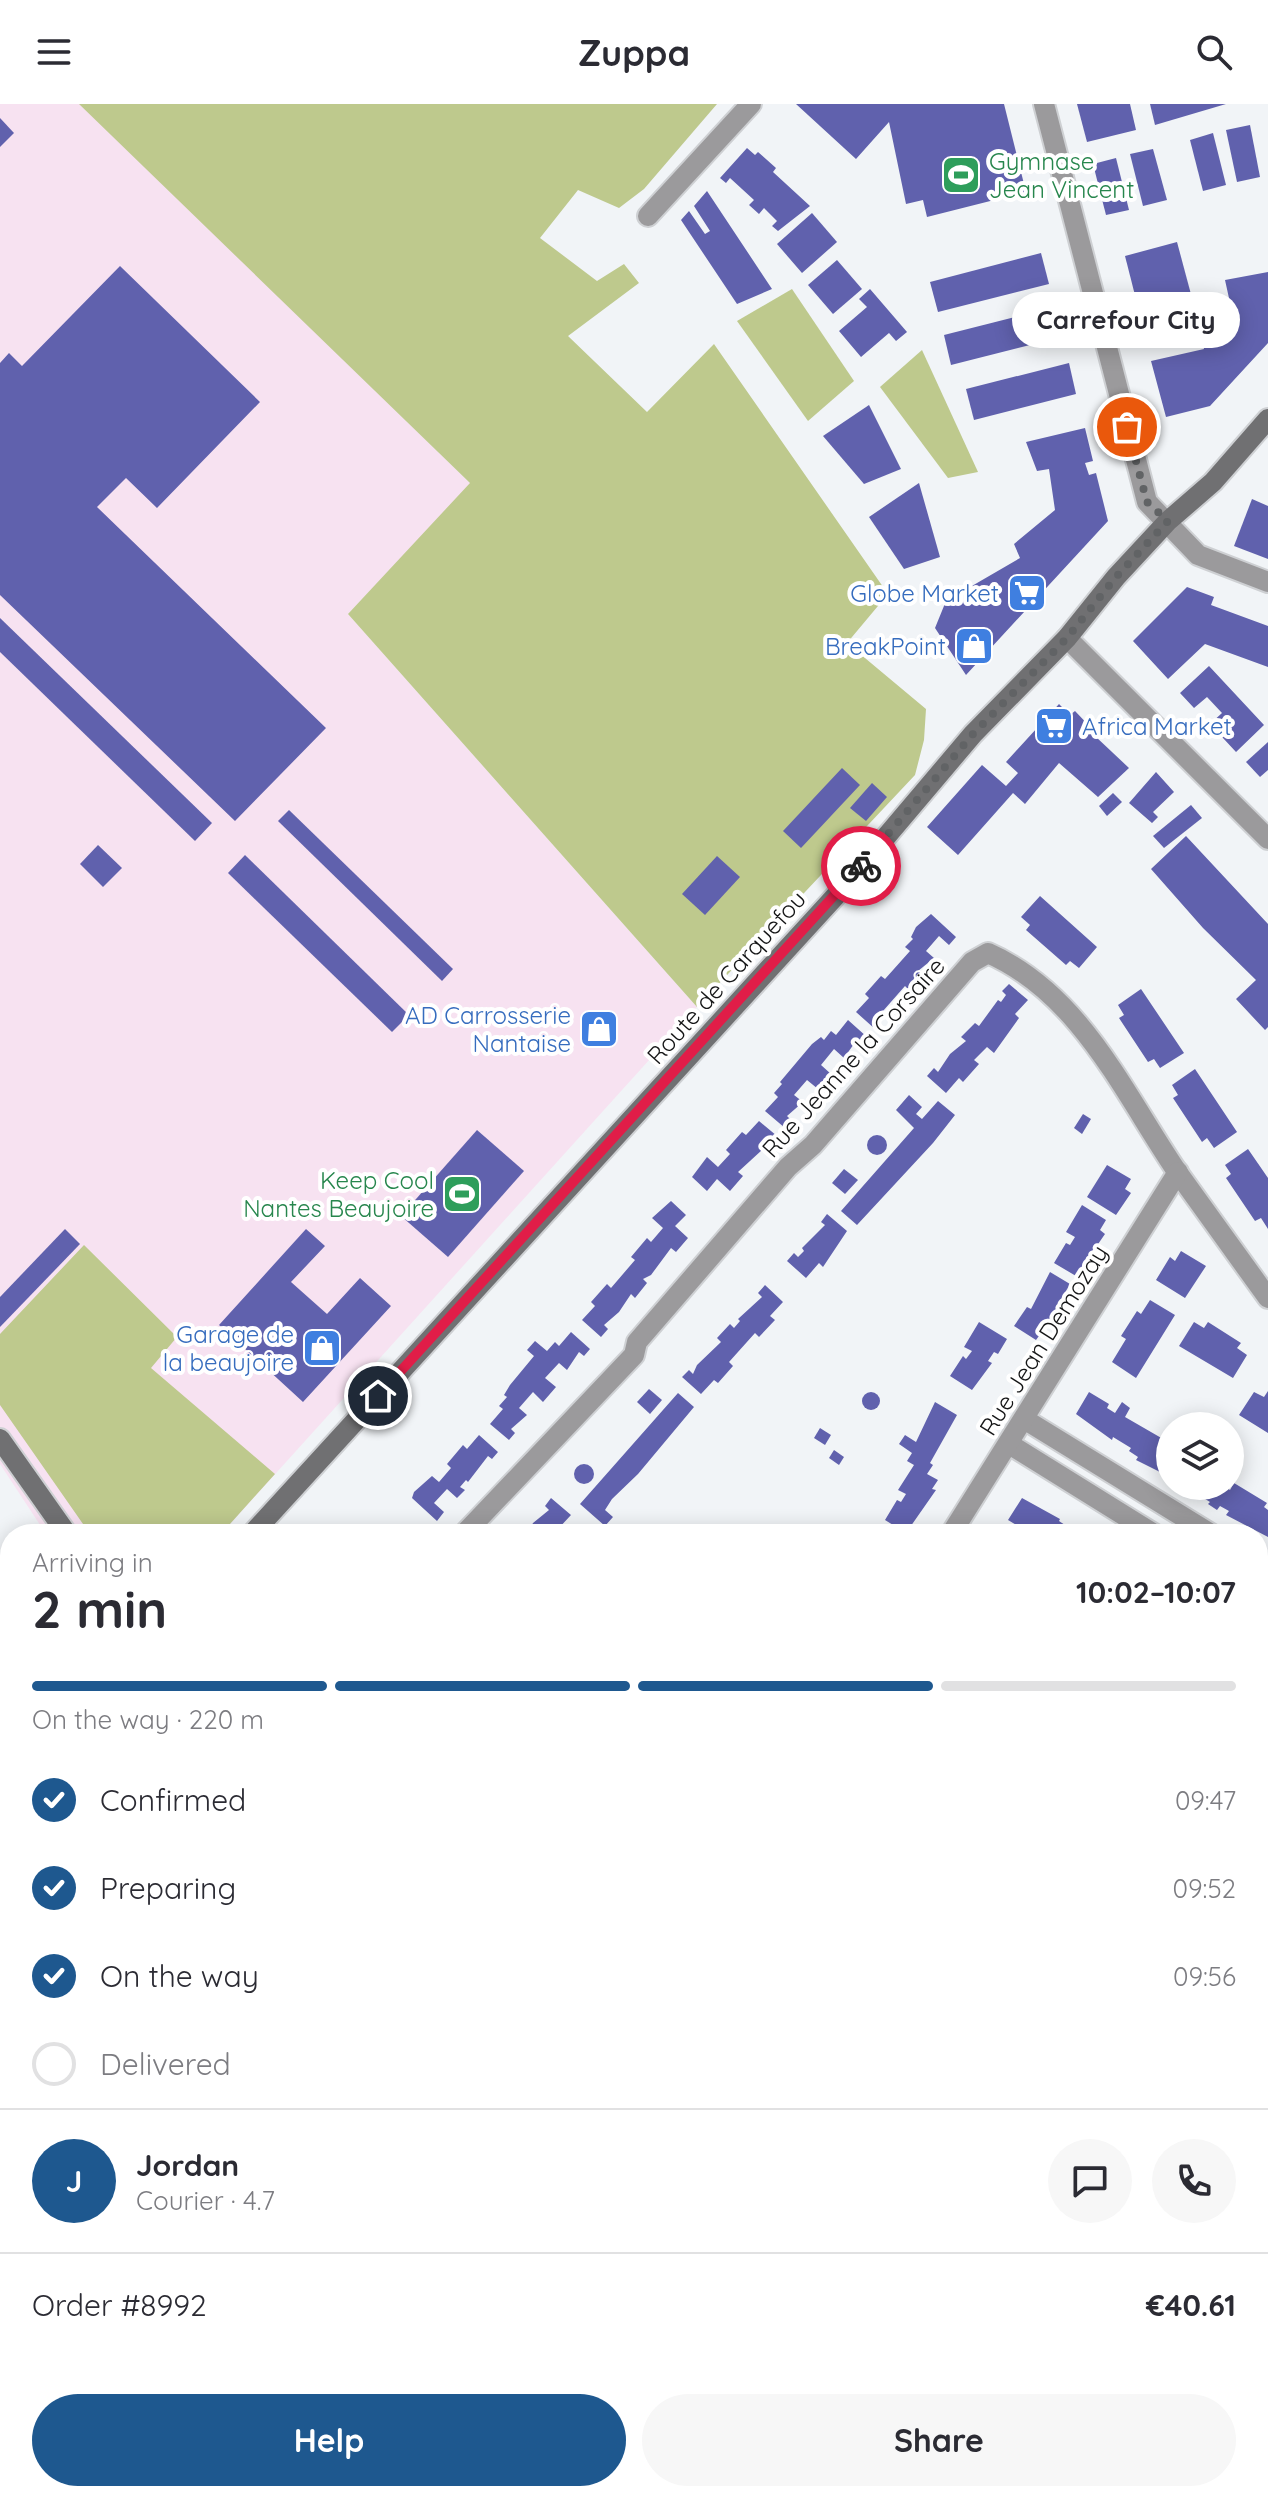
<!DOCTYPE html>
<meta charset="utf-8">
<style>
body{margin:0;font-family:Quicksand,sans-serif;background:#f7f7f7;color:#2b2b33;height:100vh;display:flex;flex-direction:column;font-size:30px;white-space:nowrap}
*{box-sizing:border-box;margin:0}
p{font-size:26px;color:#7c7c81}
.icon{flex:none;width:44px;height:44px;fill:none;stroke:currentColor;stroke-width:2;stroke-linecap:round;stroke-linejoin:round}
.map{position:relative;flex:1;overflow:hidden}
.details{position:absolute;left:0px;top:1420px;width:1268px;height:978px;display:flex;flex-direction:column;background:#fff;border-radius:32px 32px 0 0;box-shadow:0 4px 20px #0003}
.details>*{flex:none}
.controls{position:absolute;left:1156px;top:1308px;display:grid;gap:16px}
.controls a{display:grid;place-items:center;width:88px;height:88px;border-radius:50%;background:#fff;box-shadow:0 4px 20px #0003;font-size:40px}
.pin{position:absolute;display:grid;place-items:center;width:68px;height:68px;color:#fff;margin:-34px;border:4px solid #fff;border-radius:50%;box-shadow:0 2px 8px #0007}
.courier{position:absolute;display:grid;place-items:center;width:80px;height:80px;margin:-40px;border:6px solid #e11d48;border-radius:50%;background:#fff;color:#222;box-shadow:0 2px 10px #0007}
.bubble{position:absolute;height:56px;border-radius:28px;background:#fff;box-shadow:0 4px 20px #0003;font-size:26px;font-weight:700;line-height:56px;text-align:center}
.summary em{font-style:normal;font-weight:700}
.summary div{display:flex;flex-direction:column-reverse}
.summary{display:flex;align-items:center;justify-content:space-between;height:136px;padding:0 32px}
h1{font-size:52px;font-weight:700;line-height:60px}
.bar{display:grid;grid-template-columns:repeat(4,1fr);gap:12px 8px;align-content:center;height:96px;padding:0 32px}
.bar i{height:10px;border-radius:6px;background:#e1e1e2}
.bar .selected{background:#1e588f}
.bar p{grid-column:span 4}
.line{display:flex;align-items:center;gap:20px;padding:0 32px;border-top:2px solid #e1e1e2}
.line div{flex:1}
.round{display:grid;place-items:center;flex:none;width:84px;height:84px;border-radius:42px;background:#f7f7f7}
ol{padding:0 32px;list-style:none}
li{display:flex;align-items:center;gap:24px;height:88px}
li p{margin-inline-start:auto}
li .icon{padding:8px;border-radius:50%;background:#1e588f;color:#fff;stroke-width:4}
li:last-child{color:#7c7c81}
li i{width:44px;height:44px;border:4px solid #e1e1e2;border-radius:50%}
.primary-button{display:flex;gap:16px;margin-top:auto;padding:16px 32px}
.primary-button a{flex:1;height:92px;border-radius:48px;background:#1e588f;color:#fff;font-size:32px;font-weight:700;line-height:92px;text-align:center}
.primary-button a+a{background:#f7f7f7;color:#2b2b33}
header{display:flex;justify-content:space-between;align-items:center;height:104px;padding:0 32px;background:#fff;font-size:36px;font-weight:700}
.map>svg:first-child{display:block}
</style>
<header><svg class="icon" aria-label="menu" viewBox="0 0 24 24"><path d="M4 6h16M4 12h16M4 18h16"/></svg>Zuppa<svg class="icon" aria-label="search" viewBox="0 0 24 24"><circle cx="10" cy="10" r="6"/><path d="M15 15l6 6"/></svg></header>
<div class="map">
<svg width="1268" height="2397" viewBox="0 0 1268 2397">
<rect width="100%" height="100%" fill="#f1f4f7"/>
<path fill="#f7e2f1" d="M0,0H80L471,380L348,510L697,903L221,1430H46L0,1360Z"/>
<g fill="#bec98d">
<path d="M79,0H717L644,85L619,104L578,86L540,134L597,177L624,160L639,179L568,232L647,308L714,240L888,490L847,539L926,605L924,636L915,671L697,903L348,510L470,379Z"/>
<path d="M792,185L854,277L808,317L737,217Z"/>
<path d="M922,246L978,368L948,374L880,283Z"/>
<path d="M84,1141L177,1233L151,1264L275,1370L221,1430H90L0,1301V1230Z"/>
<path d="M1268,1639V1716L1258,1732V1656Z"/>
<path d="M1268,2060V2174L1260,2177L1258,2065Z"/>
<path d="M0,2312L10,2329V2388H43L48,2397H0Z"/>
</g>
<g fill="#6061ad">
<path d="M796,0H1004L1026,88L927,113L923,96L906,100L889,18L856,55Z"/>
<path d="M1077,0H1130L1136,26L1087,38Z"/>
<path d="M1150,0H1226L1155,21Z"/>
<path d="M0,14L14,29L0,43Z"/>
<path d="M1250,21L1260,73L1237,78L1226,26Z"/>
<path d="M1213,29L1226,81L1203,87L1190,36Z"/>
<path d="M747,44L755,51L758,48L776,64L773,68L810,102L778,127L772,122L777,117L764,104L759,110L749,101L754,96L730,74L726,79L720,74Z"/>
<path d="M1153,45L1167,96L1143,102L1130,50Z"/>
<path d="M1116,54L1129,106L1106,111L1093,60Z"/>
<path d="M707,87L772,185L737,200L681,116L689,107L705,130L710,127L694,102Z"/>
<path d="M812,109L837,138L802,169L777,140Z"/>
<path d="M1177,138L1192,194L1139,207L1125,152Z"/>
<path d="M1041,149L1049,180L938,208L930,178Z"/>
<path d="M837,156L862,185L833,210L808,181Z"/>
<path d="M120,162L260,298L157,404L126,374L97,403L326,624L235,717L0,491V259L9,249L22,262Z"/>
<path d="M1268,168V239L1210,302L1166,313L1151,257L1204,245L1201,234L1236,226L1225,176Z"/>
<path d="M870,185L907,228L896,237L889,229L861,253L839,227L867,203L859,195Z"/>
<path d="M1055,203L1062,233L951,261L944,231Z"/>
<path d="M1069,259L1076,290L974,316L966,285Z"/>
<path d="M869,301L901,365L864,380L823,332Z"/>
<path d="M1085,324L1093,357L1085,359L1089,371L1096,369L1108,417L966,571L935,524L946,497L1020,454L1014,440L1055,406L1049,365L1037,367L1026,338Z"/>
<path d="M919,379L940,453L904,465L869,413Z"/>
<path d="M1252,395L1268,402V455L1234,442Z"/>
<path d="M1187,483L1214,493L1211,501L1268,522V563L1205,540L1168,575L1133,537Z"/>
<path d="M0,514L212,719L195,737L0,548Z"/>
<path d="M1209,562L1264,621L1236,648L1210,620L1222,609L1207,593L1194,604L1180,589Z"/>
<path d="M1059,600L1070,611L1075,607L1096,629L1095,632L1129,664L1098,693L1059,659L1025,700L1013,689L958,751L927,723L982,661L1006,682L1018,669L1006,658Z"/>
<path d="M1268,638V666L1260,673L1246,658Z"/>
<path d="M842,664L860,681L801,744L783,727Z"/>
<path d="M1156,668L1174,688L1153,708L1158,713L1152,719L1129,699Z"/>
<path d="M872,679L887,693L866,717L850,704Z"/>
<path d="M1113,689L1122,698L1107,712L1099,702Z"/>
<path d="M1191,701L1202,714L1164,744L1153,732Z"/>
<path d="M289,706L453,865L442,877L278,717Z"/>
<path d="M1186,732L1268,820V923L1265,926L1236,895L1256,876L1203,824L1151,765Z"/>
<path d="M98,741L122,764L103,783L80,760Z"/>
<path d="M245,751L409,911L392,928L228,769Z"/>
<path d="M717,752L740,773L705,811L682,790Z"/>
<path d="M1040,792L1097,843L1079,864L1070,857L1066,861L1026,826L1030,821L1021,813Z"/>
<path d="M931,810L956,833L949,841L939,832L926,847L934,854L918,867L923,871L909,886L905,882L883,907L875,925L856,908L869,894L865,890L881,872L885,875L910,847L905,843L913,835L911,833L916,823Z"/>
<path d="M1009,880L1028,896L1015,910L1019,914L994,949L987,943L974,956L979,960L963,978L959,974L946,989L927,972L934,964L938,968L950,950L966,937L961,933L975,919L979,922L998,896L1001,898L1006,891L1002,887Z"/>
<path d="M1141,885L1184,949L1160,964L1154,955L1148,958L1119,914L1124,911L1118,901Z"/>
<path d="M848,916L867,933L860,941L856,937L844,954L834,945L821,961L831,970L818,985L807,976L794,991L803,998L787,1012L791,1016L785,1024L765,1007L778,993L774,989L782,980L780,978L812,940L821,933L824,936L831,927L836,931Z"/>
<path d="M1195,965L1237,1028L1214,1044L1207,1034L1202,1038L1173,994L1178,991L1172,981Z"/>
<path d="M909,991L922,1003L916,1010L922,1015L938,997L955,1011L933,1039L857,1121L841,1107L914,1024L896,1006Z"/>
<path d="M1083,1010L1091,1015L1082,1030L1074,1024Z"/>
<path d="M759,1017L777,1032L770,1040L766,1037L762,1046L738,1068L743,1072L730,1087L717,1075L707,1087L692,1073L707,1053L718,1063L730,1050L726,1046L742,1028L746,1031Z"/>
<path d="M477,1026L524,1067L448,1153L401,1112Z"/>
<circle cx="877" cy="1041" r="10"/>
<path d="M1248,1045L1268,1074V1125L1261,1114L1255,1117L1226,1074L1231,1070L1225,1061Z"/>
<path d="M1107,1061L1131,1075L1125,1085L1131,1089L1116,1111L1087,1093Z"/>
<path d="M844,1065L858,1076L845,1090L832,1079Z"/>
<path d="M671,1097L686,1111L675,1122L688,1134L676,1148L671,1144L651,1171L643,1175L647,1179L635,1194L631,1190L619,1208L604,1221L608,1225L601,1233L582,1216L595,1202L591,1198L607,1180L611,1184L635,1156L631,1153L647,1134L651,1138L663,1124L652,1114Z"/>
<path d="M1082,1101L1106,1116L1100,1126L1105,1130L1076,1172L1054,1159L1066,1139L1070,1141L1075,1133L1066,1128Z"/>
<path d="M827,1110L847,1127L823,1163L819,1159L806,1174L787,1157L794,1149L798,1153L804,1147L802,1144L825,1121L821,1118Z"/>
<path d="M65,1125L80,1140L0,1223V1193Z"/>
<path d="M306,1125L325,1142L291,1178L327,1210L360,1174L391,1202L303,1298L219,1221Z"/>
<path d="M1181,1147L1206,1162L1185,1194L1156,1176L1170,1153L1175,1157Z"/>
<path d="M1050,1168L1070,1180L1059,1199L1062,1200L1036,1236L1014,1222L1027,1203L1031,1205Z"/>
<path d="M765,1181L783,1198L770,1212L775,1216L759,1233L755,1229L729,1258L733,1262L718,1279L714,1276L701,1290L682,1273L689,1266L693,1270L697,1261L721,1238L717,1234L730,1220L734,1224L740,1217L738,1215L762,1193L758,1189Z"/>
<path d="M1150,1196L1175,1211L1136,1274L1112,1258L1126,1235L1121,1232L1137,1207L1141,1210Z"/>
<path d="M979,1218L1007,1235L998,1250L994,1248L988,1257L992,1259L972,1286L950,1272L963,1252L966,1255L972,1247L964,1243Z"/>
<path d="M1194,1218L1204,1224L1208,1218L1241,1239L1237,1244L1247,1251L1233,1274L1179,1242Z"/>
<path d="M571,1228L590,1245L584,1252L579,1248L567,1266L559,1259L545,1274L556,1283L543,1298L533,1288L519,1304L527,1311L511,1325L515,1329L509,1336L490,1320L503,1305L499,1302L507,1293L504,1291L510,1281L534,1252L527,1246L535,1237L547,1247L555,1238L559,1242Z"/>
<path d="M649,1285L662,1296L650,1310L637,1298Z"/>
<path d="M1268,1287V1329L1239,1311L1254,1288L1264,1293Z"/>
<path d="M1089,1288L1109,1300L1107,1304L1115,1309L1122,1298L1130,1304L1125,1313L1170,1339V1373L1136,1356L1138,1353L1129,1347L1131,1344L1113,1333L1112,1336L1076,1310Z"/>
<circle cx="871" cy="1297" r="9"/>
<path d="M678,1289L694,1303L638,1370L612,1395L605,1406L613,1413L605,1422L580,1400Z"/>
<path d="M935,1298L957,1311L930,1359L933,1361L927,1370L938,1376L932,1385L936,1386L906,1429L885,1416L897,1396L901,1398L906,1390L898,1386L914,1361L907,1357L912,1349L899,1340L905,1331L916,1338Z"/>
<path d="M820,1324L831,1331L825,1341L814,1334Z"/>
<path d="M479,1331L498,1348L492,1355L488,1352L468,1378L466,1376L460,1383L465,1386L457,1394L447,1385L434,1399L444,1408L437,1417L412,1394L414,1388L432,1372L439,1378L451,1364L447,1360L463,1341L467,1345Z"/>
<path d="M834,1346L844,1353L839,1361L829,1354Z"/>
<circle cx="584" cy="1370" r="10"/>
<path d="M1234,1379L1267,1399L1264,1403L1268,1406V1433L1226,1411L1229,1407L1220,1402L1217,1406L1208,1400L1210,1398L1184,1382H1224L1230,1386Z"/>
<path d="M551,1394L571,1411L558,1425L563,1430H527L533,1419L549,1406L545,1402Z"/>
<path d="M1022,1394L1060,1415L1059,1417L1077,1429L1081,1422L1101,1430H1040L1031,1424L1028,1428L1008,1416Z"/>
<path d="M1258,1539L1268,1545V1558L1260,1570Z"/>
<path d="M1268,1786V1881L1258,1886V1802Z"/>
<path d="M8,1887L10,1923L2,1931L0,1895Z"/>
<path d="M1268,1917V1949L1258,1954V1921Z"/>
<path d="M0,2012L10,2022V2056L0,2046Z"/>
<path d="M0,2131L10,2141V2182L0,2173Z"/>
<path d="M1268,2275V2300L1258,2305V2279Z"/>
<path d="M1268,2342V2374L1258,2379V2346Z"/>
<path d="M193,2388H230L236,2397H195Z"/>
<path d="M287,2388H321L326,2397H292Z"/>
<path d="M580,2388H644L648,2396L578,2397L583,2394Z"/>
<path d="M958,2388H971L975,2397H937Z"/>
<path d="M1015,2388H1041L1037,2397H1011Z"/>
<path d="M1180,2388H1212L1208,2397H1176Z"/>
</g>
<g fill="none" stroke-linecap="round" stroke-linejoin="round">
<defs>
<g id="minor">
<path d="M1044,0L1147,398L1198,451L1268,478"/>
<path d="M648,112L751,0"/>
<path d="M1067,534L1268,735"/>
<path d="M1024,1315L1211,1430"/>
<path d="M1009,1340L1154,1430"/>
<path d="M464,1430L634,1251L637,1238L788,1063L813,1041L972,858L988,849C1081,890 1124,990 1178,1069C1208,1111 1238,1152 1268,1194"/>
<path d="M951,1430L1178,1068"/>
<path d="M1258,1459L1268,1465"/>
<path d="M1258,1495L1268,1502"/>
<path d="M1258,1646L1268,1629"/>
<path d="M1258,1763L1268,1747"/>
<path d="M1258,1904L1268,1900"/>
<path d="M0,1970L10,1960"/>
<path d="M1258,2008L1268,2023"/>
<path d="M1258,2056L1268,2051"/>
<path d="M0,2093L10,2103"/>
<path d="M1258,2318L1268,2314"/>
<path d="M368,2388L374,2397"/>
<path d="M113,2397L128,2388"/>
<path d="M709,2397L726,2388"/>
<path d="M1070,2397L1074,2388"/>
<path d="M1159,2397L1163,2388"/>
</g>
<g id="secondary">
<path d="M0,1335L67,1430"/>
<path d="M252,1430L841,786L973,630L1067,534L1116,473L1168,417L1213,378L1268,315"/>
<path d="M0,1709L10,1698"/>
</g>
</defs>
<use href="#minor" stroke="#ced0d3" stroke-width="24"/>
<use href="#secondary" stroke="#ced0d3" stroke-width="24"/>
<use href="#minor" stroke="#9b9a9c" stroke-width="20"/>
<use href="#secondary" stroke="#707072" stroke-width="20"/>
</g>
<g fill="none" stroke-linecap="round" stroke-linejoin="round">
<path stroke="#616365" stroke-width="8" stroke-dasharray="0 14.4" d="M861,762L973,630L1067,534L1116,473L1168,417L1147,398L1127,323"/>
<path stroke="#e11d48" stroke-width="10" d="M378,1292L861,762"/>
</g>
<defs>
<symbol id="stadium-square" viewBox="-11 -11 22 22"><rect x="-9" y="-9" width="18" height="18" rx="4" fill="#2e9e5b" stroke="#fff"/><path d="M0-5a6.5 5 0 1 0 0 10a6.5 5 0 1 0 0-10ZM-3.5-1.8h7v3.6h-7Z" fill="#fff"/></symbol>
<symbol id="supermarket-square" viewBox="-11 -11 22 22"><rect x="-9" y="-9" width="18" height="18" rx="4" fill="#3f7fe0" stroke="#fff"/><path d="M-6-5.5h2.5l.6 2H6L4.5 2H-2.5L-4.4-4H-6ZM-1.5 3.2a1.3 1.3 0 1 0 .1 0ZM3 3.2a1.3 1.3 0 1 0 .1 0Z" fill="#fff"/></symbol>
<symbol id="shop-square" viewBox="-11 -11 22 22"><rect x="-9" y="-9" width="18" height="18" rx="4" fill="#3f7fe0" stroke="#fff"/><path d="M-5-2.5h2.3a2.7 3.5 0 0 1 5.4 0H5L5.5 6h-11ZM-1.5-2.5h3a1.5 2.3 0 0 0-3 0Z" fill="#fff"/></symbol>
</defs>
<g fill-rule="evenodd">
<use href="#stadium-square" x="939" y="49" width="44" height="44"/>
<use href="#supermarket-square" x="1005" y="467" width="44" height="44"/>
<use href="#shop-square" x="952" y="520" width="44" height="44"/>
<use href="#supermarket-square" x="1032" y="600" width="44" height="44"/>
<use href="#shop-square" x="577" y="903" width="44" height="44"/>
<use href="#stadium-square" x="440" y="1068" width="44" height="44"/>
<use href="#shop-square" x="300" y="1222" width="44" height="44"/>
</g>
<g text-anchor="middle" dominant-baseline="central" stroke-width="8" stroke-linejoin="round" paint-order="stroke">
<g font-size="24" fill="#27864d" stroke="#fff" text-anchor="start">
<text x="989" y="57">Gymnase<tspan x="989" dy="28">Jean Vincent</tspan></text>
<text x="434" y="1076" text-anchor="end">Keep Cool<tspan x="434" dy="28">Nantes Beaujoire</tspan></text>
</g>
<g font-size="24" fill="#366cbe" stroke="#fff" text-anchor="end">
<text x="999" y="489">Globe Market</text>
<text x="946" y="542">BreakPoint</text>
<text x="1082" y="622" text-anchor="start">Africa Market</text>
<text x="571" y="911">AD Carrosserie<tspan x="571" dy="28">Nantaise</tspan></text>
<text x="294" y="1230">Garage de<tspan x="294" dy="28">la beaujoire</tspan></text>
</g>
<g font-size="24" fill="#141516" stroke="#fff">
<text transform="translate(726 873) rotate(-48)">Route de Carquefou</text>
<text transform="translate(853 953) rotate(-48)">Rue Jeanne la Corsaire</text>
<text transform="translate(1043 1236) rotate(-58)">Rue Jean Demozay</text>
</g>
</g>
</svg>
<div class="controls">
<a><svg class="icon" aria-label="layers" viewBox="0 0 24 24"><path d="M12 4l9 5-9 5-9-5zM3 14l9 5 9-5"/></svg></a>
</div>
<div class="pin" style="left:1127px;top:323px;background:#ea580c"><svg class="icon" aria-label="bag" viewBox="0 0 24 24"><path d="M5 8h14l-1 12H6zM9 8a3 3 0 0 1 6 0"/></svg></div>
<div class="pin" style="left:378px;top:1292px;background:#1f2937"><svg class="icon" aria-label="home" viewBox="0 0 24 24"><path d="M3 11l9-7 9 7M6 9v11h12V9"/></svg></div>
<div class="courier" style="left:861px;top:762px"><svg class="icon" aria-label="bike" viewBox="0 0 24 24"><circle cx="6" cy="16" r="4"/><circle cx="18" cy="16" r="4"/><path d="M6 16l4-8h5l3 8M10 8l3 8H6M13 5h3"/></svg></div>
<div class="bubble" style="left:1012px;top:188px;width:228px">Carrefour City</div>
<section class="details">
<div class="summary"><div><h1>2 min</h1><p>Arriving in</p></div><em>10:02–10:07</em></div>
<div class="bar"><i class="selected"></i><i class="selected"></i><i class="selected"></i><i></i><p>On the way · 220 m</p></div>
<ol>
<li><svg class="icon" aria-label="check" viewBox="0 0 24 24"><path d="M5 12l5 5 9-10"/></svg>Confirmed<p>09:47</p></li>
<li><svg class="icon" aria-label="check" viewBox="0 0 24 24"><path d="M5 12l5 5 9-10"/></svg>Preparing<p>09:52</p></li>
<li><svg class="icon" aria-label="check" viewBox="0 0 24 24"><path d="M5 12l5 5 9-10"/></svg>On the way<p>09:56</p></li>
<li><i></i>Delivered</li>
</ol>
<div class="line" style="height:144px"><b class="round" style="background:#1e588f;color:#fff">J</b><div><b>Jordan</b><p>Courier · 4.7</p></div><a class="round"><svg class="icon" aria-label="chat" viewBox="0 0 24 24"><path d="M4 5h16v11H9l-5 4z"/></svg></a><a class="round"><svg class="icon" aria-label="phone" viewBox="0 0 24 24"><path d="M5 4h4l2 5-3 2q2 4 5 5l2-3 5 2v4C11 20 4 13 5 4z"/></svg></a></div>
<div class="line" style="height:104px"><div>Order #8992</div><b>€40.61</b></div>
<div class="primary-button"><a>Help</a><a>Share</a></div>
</section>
</div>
